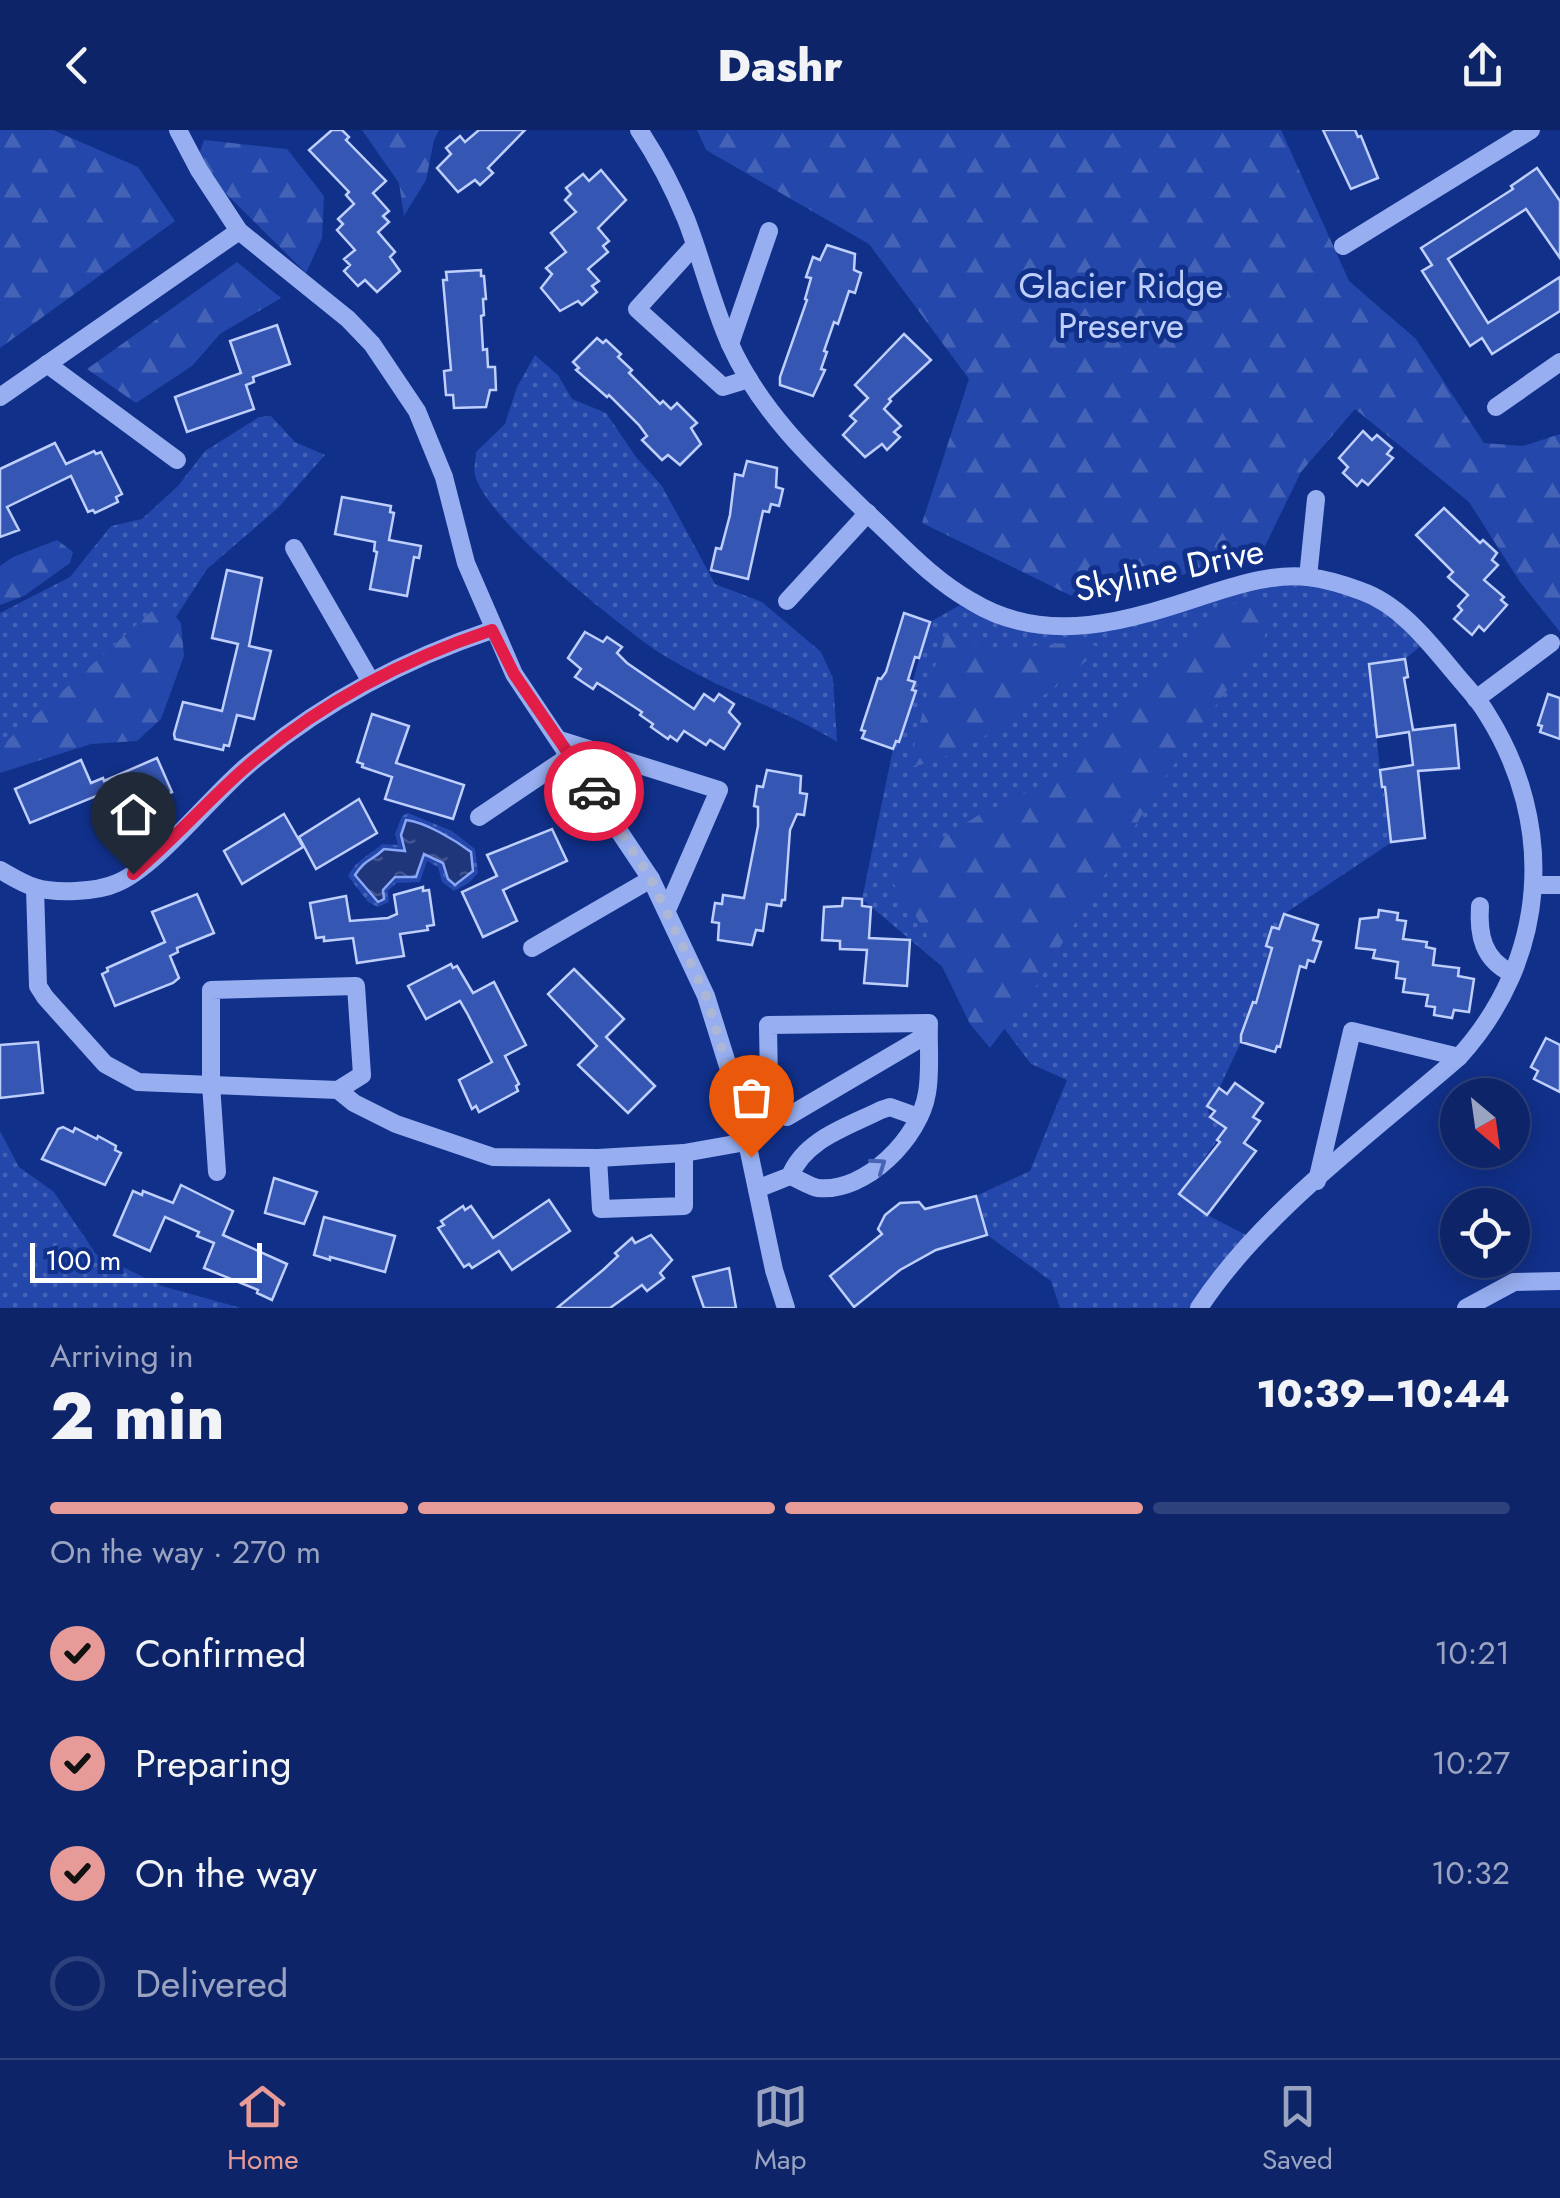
<!DOCTYPE html>
<meta charset="utf-8">
<style>
body{margin:0;font-family:Jost,sans-serif;background:#1b3071;color:#f1f3f6;height:100vh;display:flex;flex-direction:column;font-size:38px;white-space:nowrap}
*{box-sizing:border-box;margin:0}
p{font-size:32px;color:#9aa4c0}
.icon{flex:none;width:55px;height:55px;fill:none;stroke:currentColor;stroke-width:2;stroke-linecap:round;stroke-linejoin:round}
.map{position:relative;height:1178px;overflow:hidden}
.details{display:flex;flex-direction:column;background:#0d2468;flex:1}
.details>*{flex:none}
.needle{width:65px;rotate:151deg}
.buttons{position:absolute;left:1440px;top:948px;display:grid;gap:20px}
.buttons a{display:grid;place-items:center;width:90px;height:90px;border-radius:50%;background:#0d2468;box-shadow:0 5px 25px #0003,0 0 0 2px #2d417c;font-size:50px}
.scale{position:absolute;left:30px;bottom:25px;width:232px;box-sizing:border-box;padding-left:10px;border:5px solid #fff;border-top:0;font-size:28px;line-height:35px;white-space:nowrap;color:#fff;-webkit-text-stroke:8px #11308a;paint-order:stroke}
.pin{position:absolute;display:grid;place-items:center;width:85px;height:85px;color:#fff;margin:-102px -42px;border-radius:50% 50% 50% 0;rotate:-45deg;box-shadow:0 0 10px #0007}
.pin .icon{rotate:45deg}
.courier{position:absolute;display:grid;place-items:center;width:100px;height:100px;margin:-50px;border:8px solid #e11d48;border-radius:50%;background:#fff;color:#222;box-shadow:0 2px 12px #0007}
.overview em{font-style:normal;font-weight:800}
.overview div{display:flex;flex-direction:column-reverse}
.overview{display:flex;align-items:center;justify-content:space-between;height:170px;padding:0 50px}
h1{font-size:65px;font-weight:800;line-height:75px}
.bar{display:grid;grid-template-columns:repeat(4,1fr);gap:15px 10px;align-content:center;height:120px;padding:0 50px}
.bar i{height:12px;border-radius:8px;background:#2d417c}
.bar .active{background:#e69b98}
.bar p{grid-column:span 4}
ol{padding:0 50px;list-style:none}
li{display:flex;align-items:center;gap:30px;height:110px}
li p{margin-inline-start:auto}
li .icon{padding:10px;border-radius:50%;background:#e69b98;color:#111;stroke-width:4}
li:last-child{color:#9aa4c0}
li i{width:55px;height:55px;border:5px solid #2d417c;border-radius:50%}
header{display:flex;justify-content:space-between;align-items:center;height:130px;padding:0 50px;background:#0d2468;font-size:45px;font-weight:800}
.tabs{display:flex;justify-content:space-around;align-items:center;height:140px;border-top:2px solid #2d417c;background:#0d2468;font-size:28px;color:#9aa4c0}
.tabs a{display:grid;justify-items:center;gap:5px}
.tabs .active{color:#e69b98}
.map>svg:first-child{display:block}
</style>
<header><svg class="icon" aria-label="back" viewBox="0 0 24 24"><path d="M15 5l-7 7 7 7"/></svg>Dashr<svg class="icon" aria-label="share" viewBox="0 0 24 24"><path d="M12 15V3M7 8l5-5 5 5M5 13v7h14v-7"/></svg></header>
<div class="map">
<svg width="1560" height="1178" viewBox="0 0 1560 1178">
<defs>
<pattern id="grass-dots" width="8" height="8" patternUnits="userSpaceOnUse" patternTransform="scale(2.5)"><rect width="8" height="8" fill="#2347aa"/><path d="M2 2h.1M6 6h.1" fill="none" stroke="#4463b7" stroke-width="1.8" stroke-linecap="round"/></pattern>
<pattern id="forest-firs" width="22" height="20" patternUnits="userSpaceOnUse" patternTransform="scale(2.5)"><rect width="22" height="20" fill="#2347aa"/><path d="M5 1l3.5 6h-7zM16 11l3.5 6h-7z" fill="#4463b7"/></pattern>
<pattern id="water-ripples" width="26" height="14" patternUnits="userSpaceOnUse" patternTransform="scale(2.5)"><rect width="26" height="14" fill="#1f367b"/><path d="M2 4q2-2 4 0t4 0M15 11q2-2 4 0t4 0" fill="none" stroke="#41548f"/></pattern>
</defs>
<rect width="100%" height="100%" fill="#11308a"/>
<g fill="url(#grass-dots)">
<path d="M535,225L558,245L572,269L606,283L636,327L662,356L715,454L762,472L821,522L833,548L837,612C782,578 716,559 660,523C620,496 486,390 475,345C473,339 476,329 476,322L505,294L517,257Z"/>
<path d="M271,286L295,312L325,325L278,378L207,439L128,561L0,631V483L70,447L111,396L142,389L178,356L205,321L259,287Z"/>
<path d="M1276,448L1363,461L1428,510L1405,529L1369,535L1380,640L1392,712L1284,784L1241,912L1219,959L1207,975L1210,987L1226,998L1179,1064L1207,1085L1254,1109L1199,1178H1060L1051,1151L987,1105L976,1066L1030,1041L1067,950L1031,934L984,872L862,769L893,619L930,492L969,470L1006,488L1094,496Z"/>
<path d="M408,683L452,701L475,719L478,743L469,753L454,761L442,752L438,737L427,731L420,752L396,753L388,761L389,772L378,777L368,772L348,746C357,729 369,726 382,714L398,715L395,704L402,686Z"/>
<path d="M0,1001L19,1037L54,1062L96,1124L162,1156L241,1178H0Z"/>
</g>
<g fill="url(#forest-firs)">
<path d="M0,0H53L138,37L175,91L0,218Z"/>
<path d="M362,0H439L434,10L426,50L404,86L399,53Z"/>
<path d="M697,0H1281L1349,151L1416,209L1484,313L1523,316L1560,304V502L1520,452L1469,372L1355,279L1301,342L1263,420L1088,474L922,393L969,249L869,114L706,20Z"/>
<path d="M204,10L287,19L324,66L322,108L306,143L196,34Z"/>
<path d="M237,132L281,168L220,204L192,236L136,273L87,239Z"/>
<path d="M57,410L73,422L70,433L24,466L0,475V436L13,427Z"/>
<path d="M1271,469L1265,506L1166,646L1034,859L990,918L970,894L923,797L889,747L913,727L977,686L1041,656L1231,474Z"/>
<path d="M163,471L181,493L184,526L161,589L137,611L91,614L0,643V617Z"/>
<path d="M947,501L991,520L1086,511L1101,519C1048,561 977,626 909,637L932,545Z"/>
</g>
<path fill="url(#water-ripples)" stroke="#89a7f5" stroke-width="2.5" d="M406,690C425,692 455,710 471,722L473,741L455,755L448,749L443,733L424,724L416,747H395L383,760L384,769L378,772L355,745C366,728 371,732 384,719L405,721L401,705Z"/>
<g fill="#3556b2" stroke="#becffc" stroke-width="2.5">
<path d="M332,0H342L349,7L346,10L386,51L373,63L389,81L383,86L389,92L378,102L395,122L390,127L400,141L377,162L365,150L358,156L344,141L350,135L344,129L355,120L337,100L343,94L338,89L354,74L346,65L349,62L309,20Z"/>
<path d="M479,0H525L488,38L493,43L480,55L475,50L458,62L437,38L451,24L446,18L460,6L465,12Z"/>
<path d="M1323,0H1355L1358,7L1361,6L1378,48L1351,59Z"/>
<path d="M1537,38L1560,71V128L1526,79L1448,129L1488,193L1560,147V181L1492,224L1482,208L1470,216L1422,141L1432,135L1421,118L1513,59L1511,56Z"/>
<path d="M601,40L626,70L598,98L609,111L603,116L608,122L588,139L599,151L592,156L597,162L582,175L578,171L560,181L541,158L552,144L546,138L566,122L551,103L576,82L565,70L571,64L566,58L583,44L589,51Z"/>
<path d="M827,115L855,124L854,140L861,143L855,163L849,161L838,194L834,192L824,221L827,222L821,239L825,240L813,266L780,255V247L807,170L805,169L811,148L806,147L813,127L820,130Z"/>
<path d="M481,140V146H484L486,169H483L484,185L481,186L483,220L487,219L488,237H495L496,260H490L486,277L454,278L453,265H446L444,241L451,240L443,150H447L446,142Z"/>
<path d="M277,195L290,234L253,247L254,252L246,255L254,279L187,302L175,267L241,243L230,211Z"/>
<path d="M904,204L931,230L889,269L891,271L884,279L901,296L894,302L900,307L887,320L882,314L865,327L843,305L856,291L850,286L868,268L855,255Z"/>
<path d="M597,208L603,213L606,210L621,224L618,227L632,240L629,243L660,274L663,271L671,279L677,273L697,293L691,298L701,314L680,335L668,325L662,330L642,310L647,306L639,295L609,265L607,267L576,240L579,238L573,232Z"/>
<path d="M1363,301L1372,310L1377,305L1392,318L1387,324L1393,328L1368,355L1362,350L1357,356L1343,343L1348,337L1339,328Z"/>
<path d="M55,313L66,334L94,321L96,324L101,322L122,364L116,367L118,372L95,383L93,380L88,382L71,346L7,377L19,400L0,407V339Z"/>
<path d="M747,331L777,338L776,357L783,359L779,376L771,374L769,382L763,381L748,449L711,440L716,418L721,419L730,385L735,344L743,346Z"/>
<path d="M342,367L391,376L390,382L394,383L389,410L421,416L419,428L414,427L407,466L370,459L377,422L374,421L375,412L335,404Z"/>
<path d="M1444,378L1480,413L1483,410L1497,423L1492,430L1498,435L1484,450L1504,467L1501,470L1507,475L1484,501L1479,496L1472,505L1454,489L1462,480L1458,476L1468,465L1448,447L1453,442L1416,405Z"/>
<path d="M227,440L262,448L249,516L271,521L254,589L237,585L229,616L224,615L223,620L175,609L174,604L183,572L222,581L238,514L212,508Z"/>
<path d="M904,483L930,492L919,528L915,527L908,550L915,552L912,560L916,561L899,612L896,611L893,619L862,608L865,601L861,600L878,548L881,549L886,542Z"/>
<path d="M585,502L603,512L607,507L622,517L617,523L627,533L694,579L704,564L714,571L719,564L734,574L729,582L740,594L724,619L710,610L706,615L684,601L677,611L670,606L668,609L651,597L653,594L640,585L642,582L610,561L597,553L593,559L575,547L581,539L568,528Z"/>
<path d="M1405,529L1408,547L1404,548L1413,600L1455,595L1459,638L1418,641L1425,708L1391,712L1385,657H1382L1380,640L1413,635L1409,602L1377,607L1369,534Z"/>
<path d="M1548,564L1560,568V609L1540,602L1542,596L1538,595Z"/>
<path d="M372,584L409,596L396,633L464,655L453,689L385,669L392,647L362,637L363,634L357,632Z"/>
<path d="M157,628L172,662L107,690L96,666L30,693L15,659L81,630L91,653L103,648L104,651Z"/>
<path d="M767,640L801,646L800,663L807,664L804,685L797,684L790,700L785,770H782L781,776L767,774L763,801L756,800L752,815L718,810L719,793L712,792L715,773L722,774L723,765L744,768L758,696V677L754,676L757,656L763,657Z"/>
<path d="M359,669L377,703L316,739L299,707Z"/>
<path d="M284,684L303,717L242,754L224,721Z"/>
<path d="M552,699L567,731L503,760L517,791L483,807L462,762L497,746L487,725Z"/>
<path d="M423,757V761L429,760L434,795L427,796L428,800L400,804L404,826L357,833L353,808L324,811V807L316,808L310,773L346,766L350,791L388,788L397,784L394,765Z"/>
<path d="M197,764L214,803L177,818L178,822L170,826L179,848L173,853L115,876L102,844L108,841L107,838L165,812L152,782Z"/>
<path d="M843,768L862,769V776L871,777L869,808L910,810L907,856L864,853L867,820L840,819V811L822,810L824,777L842,776Z"/>
<path d="M1379,780L1398,783L1397,790L1406,791L1403,809L1427,812L1426,817L1435,819L1433,835L1459,838L1458,846L1474,849L1469,882L1454,880L1452,888L1434,885L1435,877L1426,876L1428,865L1403,862L1405,849L1396,848L1398,832L1373,828L1375,820L1356,818L1360,789L1378,787Z"/>
<path d="M1284,784L1318,795L1313,810L1321,812L1314,832L1308,830L1306,838L1300,836L1280,917L1277,916L1275,922L1241,912V905L1253,872L1256,873L1272,818L1266,816L1272,797L1279,799Z"/>
<path d="M451,834L453,838L457,836L473,863L494,852L526,915L505,926L519,954L516,956L518,961L479,982L476,976L472,979L459,950L492,932L467,883L460,871L426,889L408,856Z"/>
<path d="M574,839L624,889L606,907L655,956L628,983L578,935L597,916L548,864Z"/>
<path d="M1546,908L1560,915V962L1534,949L1538,941L1531,937Z"/>
<path d="M38,912L43,963L0,968V915Z"/>
<path d="M1235,953L1263,973L1253,987L1260,991L1244,1013L1256,1021L1207,1085L1179,1064L1220,1012L1217,1010L1226,998L1210,987L1215,981L1207,976L1219,958L1227,964Z"/>
<path d="M63,997L73,1002L75,998L97,1009L98,1006L116,1016L115,1020L121,1023L105,1055L42,1029L58,999Z"/>
<path d="M274,1048L317,1062L304,1094L265,1083Z"/>
<path d="M181,1055L233,1081L223,1105L287,1134L272,1170L257,1163L258,1160L204,1138L214,1113L197,1106L199,1102L165,1087L150,1121L114,1105L133,1061L142,1065L143,1061L173,1073Z"/>
<path d="M976,1066L987,1105L936,1120L900,1140L854,1177L830,1146L882,1104L878,1099L885,1085L900,1073L919,1072L925,1079Z"/>
<path d="M549,1070L570,1101L512,1140L499,1121L472,1138L469,1134L464,1137L438,1098L444,1095L441,1091L463,1076L465,1080L471,1076L493,1108Z"/>
<path d="M324,1087L395,1106L385,1142L330,1127V1130L314,1125Z"/>
<path d="M651,1105L672,1130L660,1143L664,1148L647,1161L642,1155L610,1178H557L603,1140L618,1126L615,1123L632,1108L635,1113Z"/>
<path d="M729,1138L736,1178H704L693,1147Z"/>
</g>
<g fill="none" stroke-linecap="round" stroke-linejoin="round">
<g stroke="#97aff1" stroke-width="18">
<path d="M178,0L199,40L239,101L348,189L372,214L417,281L444,347L466,433L514,544L651,749L706,866L737,965L774,1140L786,1178"/>
<path d="M639,0C657,27 674,60 686,89C702,130 712,174 730,214C760,281 813,331 865,381C900,413 929,447 971,471C1047,518 1131,490 1209,464C1240,454 1276,443 1308,447C1325,449 1345,455 1361,461C1399,474 1428,511 1453,541C1464,555 1478,568 1487,584C1557,695 1548,829 1459,927C1373,1002 1261,1083 1199,1178"/>
<path d="M694,116L637,179L723,257L749,249"/>
<path d="M1343,116L1531,0"/>
<path d="M730,214L769,101"/>
<path d="M47,234L177,330"/>
<path d="M0,267L239,101"/>
<path d="M1496,277L1560,232"/>
<path d="M294,418L370,550"/>
<path d="M1308,447L1316,369"/>
<path d="M787,471L868,383"/>
<path d="M1476,569L1551,513"/>
<path d="M560,610L719,660L667,780"/>
<path d="M479,687L571,625"/>
<path d="M0,740C11,746 23,754 34,757C55,764 97,762 117,753C156,737 211,666 247,636C320,574 402,530 492,500"/>
<path d="M1534,755H1560"/>
<path d="M35,758L38,856L45,867L105,934L138,952L338,960L354,973L396,994L493,1027L598,1028L684,1023L746,1012"/>
<path d="M1480,776C1478,805 1483,829 1511,843"/>
<path d="M532,818L651,749"/>
<path d="M598,1028L601,1079L684,1076V1023"/>
<path d="M217,1042L211,954V860L356,856L362,945L338,960"/>
<path d="M790,1046C799,1049 810,1057 818,1058C866,1063 920,1007 927,963C931,941 928,915 929,893L768,895L769,955L787,987L928,904"/>
<path d="M1317,1051L1352,901L1459,927"/>
<path d="M757,1059L790,1046C805,1009 847,997 881,980L890,977L918,987"/>
<path d="M1466,1178L1514,1152L1560,1151"/>
</g>
</g>
<defs><path id="oneway-chevron" d="M-2-3.5L2.5 0L-2 3.5" fill="none" stroke-width="1.6" stroke-linecap="round" stroke-linejoin="round" transform="scale(2.5)"/></defs>
<use stroke="#4763b3" href="#oneway-chevron" transform="translate(879 1035) rotate(-35)"/>
<g fill="none" stroke-linecap="round" stroke-linejoin="round">
<path stroke="#acb7d6" stroke-width="10" stroke-dasharray="0 18" d="M594,661L651,749L706,866L736,965L751,1027"/>
<path stroke="#e11d48" stroke-width="12" d="M133,744C173,711 206,672 245,638C317,575 402,530 492,500L514,544L594,661"/>
</g>
<g text-anchor="middle" dominant-baseline="central" stroke-width="10" stroke-linejoin="round" paint-order="stroke">
<g font-size="35" fill="#becffc" stroke="#11308a">
<text x="1121" y="156">Glacier Ridge<tspan x="1121" dy="40">Preserve</tspan></text>
</g>
<g font-size="35" fill="#fff" stroke="#11308a">
<text transform="translate(1169 440) rotate(-12)">Skyline Drive</text>
</g>
</g>
</svg>
<div class="buttons">
<a><svg class="needle" viewBox="-14 -14 28 28"><path d="M0-13l5 13h-10z" fill="#e53935"/><path d="M0 13l5-13h-10z" fill="#9aa4c0"/></svg></a>
<a><svg class="icon" aria-label="locate" viewBox="0 0 24 24"><circle cx="12" cy="12" r="6"/><path d="M12 2v4M12 18v4M2 12h4M18 12h4"/></svg></a>
</div>
<div class="scale">100 m</div>
<div class="pin" style="left:751px;top:1027px;background:#ea580c"><svg class="icon" aria-label="bag" viewBox="0 0 24 24"><path d="M5 8h14l-1 12H6zM9 8a3 3 0 0 1 6 0"/></svg></div>
<div class="pin" style="left:133px;top:744px;background:#1f2937"><svg class="icon" aria-label="home" viewBox="0 0 24 24"><path d="M3 11l9-7 9 7M6 9v11h12V9"/></svg></div>
<div class="courier" style="left:594px;top:661px"><svg class="icon" aria-label="car" viewBox="0 0 24 24"><path d="M5 17H2v-5l4-1 3-4h7l3 4 3 1v5h-3M9 17h6M6 11h13"/><circle cx="7" cy="17" r="2"/><circle cx="17" cy="17" r="2"/></svg></div>
</div>
<section class="details">
<div class="overview"><div><h1>2 min</h1><p>Arriving in</p></div><em>10:39–10:44</em></div>
<div class="bar"><i class="active"></i><i class="active"></i><i class="active"></i><i></i><p>On the way · 270 m</p></div>
<ol>
<li><svg class="icon" aria-label="check" viewBox="0 0 24 24"><path d="M5 12l5 5 9-10"/></svg>Confirmed<p>10:21</p></li>
<li><svg class="icon" aria-label="check" viewBox="0 0 24 24"><path d="M5 12l5 5 9-10"/></svg>Preparing<p>10:27</p></li>
<li><svg class="icon" aria-label="check" viewBox="0 0 24 24"><path d="M5 12l5 5 9-10"/></svg>On the way<p>10:32</p></li>
<li><i></i>Delivered</li>
</ol>
</section>
<nav class="tabs">
<a class="active"><svg class="icon" aria-label="home" viewBox="0 0 24 24"><path d="M3 11l9-7 9 7M6 9v11h12V9"/></svg>Home</a>
<a><svg class="icon" aria-label="map" viewBox="0 0 24 24"><path d="M3 6l6-2 6 2 6-2v14l-6 2-6-2-6 2zM9 4v14M15 6v14"/></svg>Map</a>
<a><svg class="icon" aria-label="saved" viewBox="0 0 24 24"><path d="M7 4h10v16l-5-4-5 4z"/></svg>Saved</a>
</nav>
